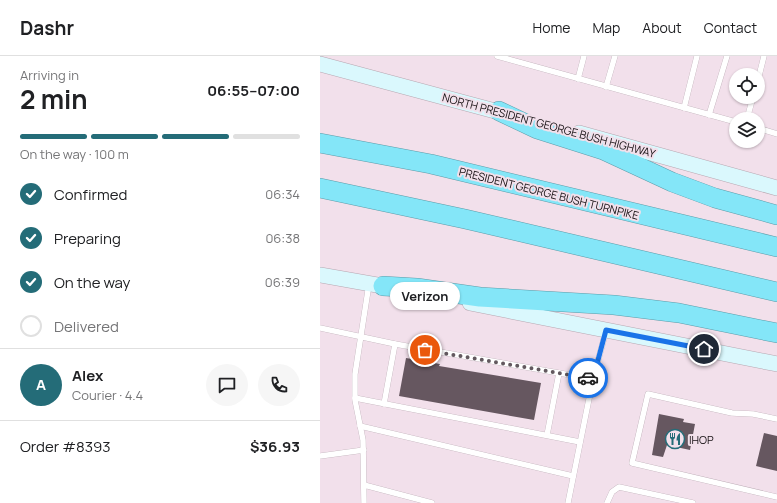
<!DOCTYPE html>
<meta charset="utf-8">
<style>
body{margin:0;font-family:Manrope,sans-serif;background:#f6f6f6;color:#202124;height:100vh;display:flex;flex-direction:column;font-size:15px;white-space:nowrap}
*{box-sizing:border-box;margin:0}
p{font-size:13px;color:#757577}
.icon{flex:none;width:22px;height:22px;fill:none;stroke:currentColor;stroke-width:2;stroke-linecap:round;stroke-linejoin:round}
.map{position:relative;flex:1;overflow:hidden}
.drawer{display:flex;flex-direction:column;background:#fff;width:320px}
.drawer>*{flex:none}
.tools{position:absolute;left:409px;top:12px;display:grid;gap:8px}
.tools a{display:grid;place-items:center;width:36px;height:36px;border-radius:50%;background:#fff;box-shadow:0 1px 3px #0004;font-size:20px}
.pin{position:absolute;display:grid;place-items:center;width:34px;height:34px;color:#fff;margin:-17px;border:2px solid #fff;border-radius:50%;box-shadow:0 1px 4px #0007}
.courier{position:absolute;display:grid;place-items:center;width:40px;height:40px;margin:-20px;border:3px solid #1a73e8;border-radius:50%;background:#fff;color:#222;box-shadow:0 1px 5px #0007}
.bubble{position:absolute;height:28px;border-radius:14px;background:#fff;box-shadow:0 1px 3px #0004;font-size:13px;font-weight:700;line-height:28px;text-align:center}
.head em{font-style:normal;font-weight:700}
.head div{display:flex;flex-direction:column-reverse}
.head{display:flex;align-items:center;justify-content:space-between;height:68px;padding:0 20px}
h1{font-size:26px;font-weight:700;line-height:30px}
.bar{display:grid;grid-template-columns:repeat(4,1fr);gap:6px 4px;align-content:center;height:48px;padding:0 20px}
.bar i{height:5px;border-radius:3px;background:#e0e0e0}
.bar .active{background:#246c78}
.bar p{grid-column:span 4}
.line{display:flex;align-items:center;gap:10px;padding:0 20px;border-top:1px solid #e0e0e0}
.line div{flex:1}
.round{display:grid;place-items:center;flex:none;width:42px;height:42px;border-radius:21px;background:#f6f6f6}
ol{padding:0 20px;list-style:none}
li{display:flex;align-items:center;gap:12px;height:44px}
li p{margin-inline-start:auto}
li .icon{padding:4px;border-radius:50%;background:#246c78;color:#fff;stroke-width:4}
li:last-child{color:#757577}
li i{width:22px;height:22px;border:2px solid #e0e0e0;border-radius:50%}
header{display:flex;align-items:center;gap:24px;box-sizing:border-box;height:56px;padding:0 20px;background:#fff;border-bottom:1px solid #e0e0e0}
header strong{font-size:19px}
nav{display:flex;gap:22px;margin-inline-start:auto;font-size:14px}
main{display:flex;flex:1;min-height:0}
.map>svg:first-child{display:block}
</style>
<header>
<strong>Dashr</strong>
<nav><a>Home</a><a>Map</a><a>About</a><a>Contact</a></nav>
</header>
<main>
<section class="drawer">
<div class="head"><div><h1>2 min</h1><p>Arriving in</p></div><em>06:55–07:00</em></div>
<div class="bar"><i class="active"></i><i class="active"></i><i class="active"></i><i></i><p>On the way · 100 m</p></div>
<ol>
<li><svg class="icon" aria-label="check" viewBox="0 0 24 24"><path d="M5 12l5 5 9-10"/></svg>Confirmed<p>06:34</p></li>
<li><svg class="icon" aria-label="check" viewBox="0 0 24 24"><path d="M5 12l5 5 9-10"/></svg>Preparing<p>06:38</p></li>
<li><svg class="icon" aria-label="check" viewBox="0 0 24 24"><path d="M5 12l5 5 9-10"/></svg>On the way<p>06:39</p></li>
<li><i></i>Delivered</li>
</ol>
<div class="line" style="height:72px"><b class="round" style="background:#246c78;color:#fff">A</b><div><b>Alex</b><p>Courier · 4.4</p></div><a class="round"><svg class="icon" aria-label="chat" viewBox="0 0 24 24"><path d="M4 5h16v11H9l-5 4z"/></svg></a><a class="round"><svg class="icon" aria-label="phone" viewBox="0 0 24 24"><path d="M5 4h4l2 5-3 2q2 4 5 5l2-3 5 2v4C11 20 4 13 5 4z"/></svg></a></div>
<div class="line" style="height:52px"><div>Order #8393</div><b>$36.93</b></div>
</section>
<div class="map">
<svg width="457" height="447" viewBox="0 0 457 447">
<rect width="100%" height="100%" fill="#f2e0eb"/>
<g fill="#665760">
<path d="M86,302L120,308L119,310L221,327L214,364L79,340Z"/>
<path d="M339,358L364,363L363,366L375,368L370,394L347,389L343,401L332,399Z"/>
<path d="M444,377L457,380V415L436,410Z"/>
</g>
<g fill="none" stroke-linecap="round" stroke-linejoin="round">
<defs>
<g id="service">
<path d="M177,0L416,66"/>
<path d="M258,23L264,0"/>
<path d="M438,24L444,0"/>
<path d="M286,31L295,0"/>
<path d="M364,52L377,0"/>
<path d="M389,59L407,0"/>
<path d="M427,63L433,41"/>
<path d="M438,72L457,78"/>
<path d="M0,272L75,288L273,323L248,447"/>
<path d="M273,323L286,275"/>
<path d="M35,342L260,386"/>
<path d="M64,348L75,288"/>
<path d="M457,363L433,358L412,357L328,338L312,407L457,441"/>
<path d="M40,370L253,420"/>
<path d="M227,379L239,317"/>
<path d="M0,400L44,394"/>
<path d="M44,429L112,447"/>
<path d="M44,447L43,384L35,344V318L49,228"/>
<path d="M287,447L292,436L299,431L373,447"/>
</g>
<g id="secondary">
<path d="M0,8L190,59"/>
<path d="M259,77L457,132"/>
<path d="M0,219L74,232"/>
<path d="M150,247L457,308"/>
</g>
<g id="motorway">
<path d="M179,55L217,73L283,94L352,126L395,142L457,159"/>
<path d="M0,87L111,108L457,191"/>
<path d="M0,132L145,163L457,236"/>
<path d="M63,230L97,232L160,241L294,249L359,257L457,277"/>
</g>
</defs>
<use href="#service" stroke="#b7a6b0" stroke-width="6"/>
<use href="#secondary" stroke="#b7a6b0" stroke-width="16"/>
<use href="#motorway" stroke="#5e9ba8" stroke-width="20"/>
<use href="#service" stroke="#fff" stroke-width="5.5"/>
<use href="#secondary" stroke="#daf8fd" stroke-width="15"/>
<use href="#motorway" stroke="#84e6f8" stroke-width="19"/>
</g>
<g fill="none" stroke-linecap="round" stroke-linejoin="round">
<path stroke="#63595f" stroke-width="4" stroke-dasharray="0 7.2" d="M105,294L268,322"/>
<path stroke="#1a73e8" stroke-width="5" d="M268,322L273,323L286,274L384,293"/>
</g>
<defs>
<symbol id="restaurant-ring" viewBox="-11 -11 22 22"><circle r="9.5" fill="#f2e0eb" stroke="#246c78" stroke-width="1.5"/><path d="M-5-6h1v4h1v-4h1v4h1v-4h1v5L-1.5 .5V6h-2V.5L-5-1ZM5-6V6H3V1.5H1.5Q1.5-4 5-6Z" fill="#246c78"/></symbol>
</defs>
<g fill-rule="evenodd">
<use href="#restaurant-ring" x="344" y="372" width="22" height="22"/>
</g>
<g text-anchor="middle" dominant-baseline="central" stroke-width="4" stroke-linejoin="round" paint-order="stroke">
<g font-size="11" fill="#161013" stroke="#f2e0eb">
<text transform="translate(229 69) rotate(15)">NORTH PRESIDENT GEORGE BUSH HIGHWAY</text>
<text transform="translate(229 137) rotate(14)">PRESIDENT GEORGE BUSH TURNPIKE</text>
</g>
<g font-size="11" fill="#161013" stroke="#f2e0eb" text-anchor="start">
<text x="369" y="383">IHOP</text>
</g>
</g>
</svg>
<div class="tools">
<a><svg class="icon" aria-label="locate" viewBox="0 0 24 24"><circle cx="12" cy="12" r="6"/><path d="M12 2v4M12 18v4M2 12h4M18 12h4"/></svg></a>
<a><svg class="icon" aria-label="layers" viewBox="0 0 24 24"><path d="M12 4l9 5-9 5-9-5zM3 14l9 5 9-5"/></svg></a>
</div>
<div class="pin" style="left:105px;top:294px;background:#ea580c"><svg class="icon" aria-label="bag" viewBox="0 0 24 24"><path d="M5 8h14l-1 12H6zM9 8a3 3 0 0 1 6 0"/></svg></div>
<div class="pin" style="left:384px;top:293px;background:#1f2937"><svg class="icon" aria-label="home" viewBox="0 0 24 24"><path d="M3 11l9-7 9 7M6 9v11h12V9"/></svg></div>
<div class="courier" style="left:268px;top:322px"><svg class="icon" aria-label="car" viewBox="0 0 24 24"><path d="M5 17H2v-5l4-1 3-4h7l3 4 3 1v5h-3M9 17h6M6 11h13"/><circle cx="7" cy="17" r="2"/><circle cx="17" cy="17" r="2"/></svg></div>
<div class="bubble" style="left:70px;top:226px;width:70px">Verizon</div>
</div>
</main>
